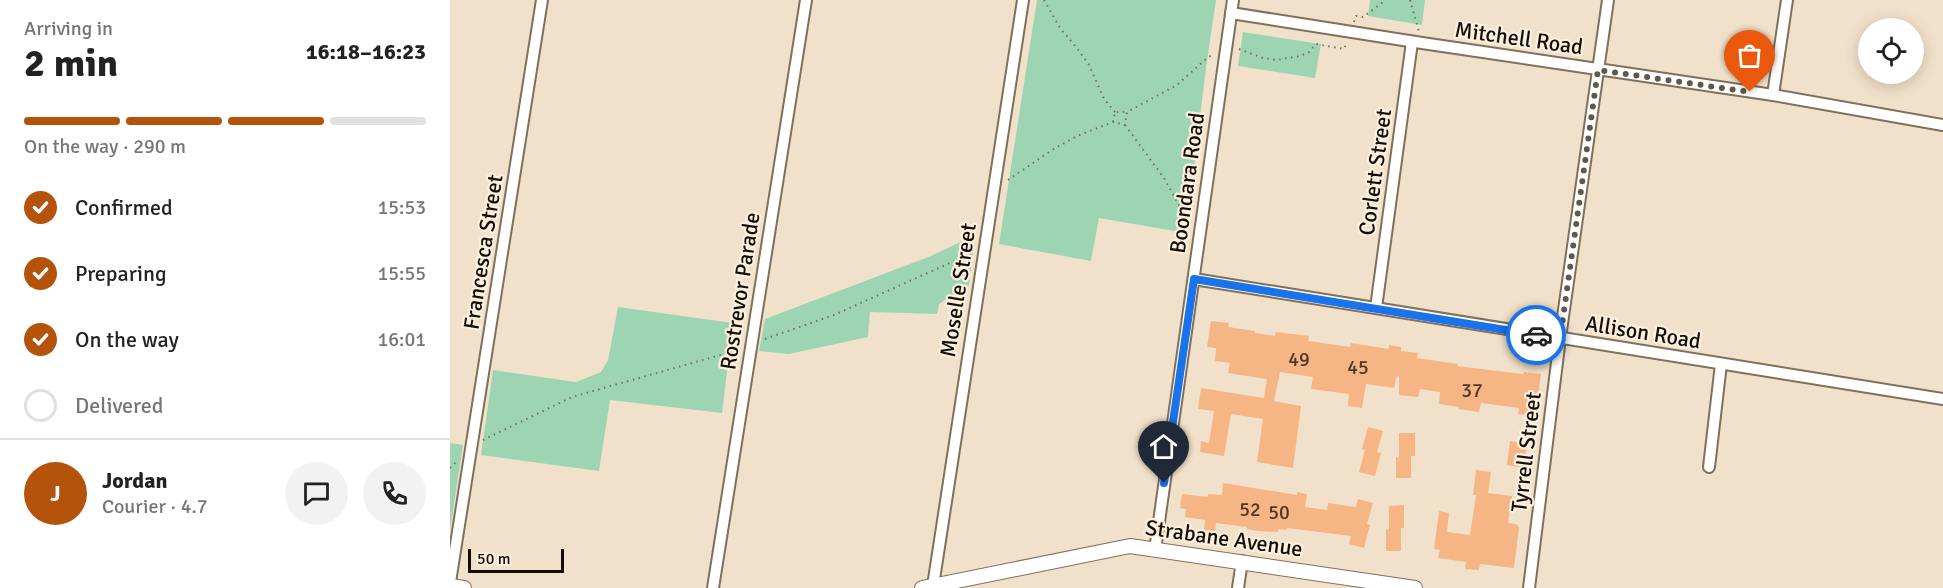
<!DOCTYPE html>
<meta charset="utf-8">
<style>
body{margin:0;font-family:Signika,sans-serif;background:#f2f2f2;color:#222;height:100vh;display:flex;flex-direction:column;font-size:22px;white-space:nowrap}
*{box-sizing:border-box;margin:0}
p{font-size:20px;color:#767676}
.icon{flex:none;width:33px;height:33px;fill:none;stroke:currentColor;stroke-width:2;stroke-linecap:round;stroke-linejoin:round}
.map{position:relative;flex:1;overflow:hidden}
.details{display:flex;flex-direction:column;background:#fff;width:450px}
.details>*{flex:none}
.controls{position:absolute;left:1408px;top:18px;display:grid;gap:12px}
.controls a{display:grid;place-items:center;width:66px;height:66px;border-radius:50%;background:#fff;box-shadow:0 3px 15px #0003;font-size:30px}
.scale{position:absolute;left:18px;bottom:15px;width:96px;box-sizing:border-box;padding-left:6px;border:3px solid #130e07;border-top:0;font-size:16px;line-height:21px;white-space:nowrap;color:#130e07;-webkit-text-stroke:4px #fcefdd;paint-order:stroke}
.pin{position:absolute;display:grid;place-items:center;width:51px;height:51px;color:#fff;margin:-62px -26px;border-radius:50% 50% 50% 0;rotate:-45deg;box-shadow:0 0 6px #0007}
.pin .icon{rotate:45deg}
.courier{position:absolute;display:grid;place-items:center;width:60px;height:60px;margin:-30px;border:4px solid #1a73e8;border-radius:50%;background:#fff;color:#222;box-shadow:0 2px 8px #0007}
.summary em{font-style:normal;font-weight:700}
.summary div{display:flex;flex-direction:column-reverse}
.summary{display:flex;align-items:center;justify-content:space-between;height:102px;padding:0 24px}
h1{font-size:39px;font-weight:700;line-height:45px}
.bar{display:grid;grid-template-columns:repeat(4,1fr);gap:9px 6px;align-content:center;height:72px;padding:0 24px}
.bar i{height:8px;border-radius:4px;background:#e0e0e0}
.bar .current{background:#b45309}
.bar p{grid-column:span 4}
.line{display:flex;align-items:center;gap:15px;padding:0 24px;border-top:2px solid #e0e0e0}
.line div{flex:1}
.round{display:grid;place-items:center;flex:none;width:63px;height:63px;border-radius:32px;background:#f2f2f2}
ol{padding:0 24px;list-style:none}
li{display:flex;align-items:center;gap:18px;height:66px}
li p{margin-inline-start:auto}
li .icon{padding:6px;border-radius:50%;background:#b45309;color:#fff;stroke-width:4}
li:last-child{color:#767676}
li i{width:33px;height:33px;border:3px solid #e0e0e0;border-radius:50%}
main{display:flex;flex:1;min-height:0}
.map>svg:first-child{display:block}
</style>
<main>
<section class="details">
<div class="summary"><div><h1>2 min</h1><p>Arriving in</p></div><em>16:18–16:23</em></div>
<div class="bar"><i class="current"></i><i class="current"></i><i class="current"></i><i></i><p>On the way · 290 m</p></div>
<ol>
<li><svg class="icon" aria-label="check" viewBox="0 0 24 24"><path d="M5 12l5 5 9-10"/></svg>Confirmed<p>15:53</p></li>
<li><svg class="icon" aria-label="check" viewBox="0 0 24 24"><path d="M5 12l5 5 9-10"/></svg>Preparing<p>15:55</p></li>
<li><svg class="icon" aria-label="check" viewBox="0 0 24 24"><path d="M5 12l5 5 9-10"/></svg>On the way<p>16:01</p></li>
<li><i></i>Delivered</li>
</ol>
<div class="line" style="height:108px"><b class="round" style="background:#b45309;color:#fff">J</b><div><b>Jordan</b><p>Courier · 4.7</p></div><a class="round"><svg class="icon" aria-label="chat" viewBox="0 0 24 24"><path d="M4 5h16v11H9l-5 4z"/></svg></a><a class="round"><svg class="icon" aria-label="phone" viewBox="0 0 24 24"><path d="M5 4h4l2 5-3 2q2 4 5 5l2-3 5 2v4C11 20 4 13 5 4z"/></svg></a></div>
</section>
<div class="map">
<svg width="1493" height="588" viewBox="0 0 1493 588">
<rect width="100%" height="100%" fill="#f2e1ca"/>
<g fill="#9dd5b3">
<path d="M587,0H766L756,68L736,233L649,218L641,261L549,244Z"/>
<path d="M920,0H975L972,25L918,16Z"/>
<path d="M793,32L871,44L865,78L788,66Z"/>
<path d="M525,235L519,285L489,304L487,314L420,312L418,337L339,354L309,351L315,319L481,256Z"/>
<path d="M168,307L283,323L272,413L160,400L149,471L31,455L43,370L126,382L151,372L158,360Z"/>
<path d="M0,443L13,445L0,530Z"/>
</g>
<g fill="#f6b585">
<path d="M761,321L779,323L778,327L805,331V333L825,336L826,332L859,336L858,341L900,347L901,343L939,349V345L951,347V351L968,353L967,358L1008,364L1007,366L1073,374L1074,372L1091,374L1085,416L1068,414L1069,408L1031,403L1029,412L1009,409V407L989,404L990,392L970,389L968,397L949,395V377L947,376L944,388L916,384L912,408L898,406L899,394L861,389L863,377L830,372L824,401L851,406L843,468L807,462L813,419L781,414L774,456L750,452L751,441L759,443L764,411L748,409L751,388L814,398L817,379L778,373L780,363L765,361L766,348L757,347Z"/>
<path d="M918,427L933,431L927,452L931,453L925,476L909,472L915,450L912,449Z"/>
<path d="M949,433H965V456H961V478H946V457L949,458Z"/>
<path d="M1060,441L1077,444L1074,468L1057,465Z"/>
<path d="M1026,470L1041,472L1038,493L1062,496L1058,523L1066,524L1069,527L1064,568L1030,564L1029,570L1015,569L1016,562L988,558L990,550L984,549L989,511L999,513L997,532L1020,535L1026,495H1023Z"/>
<path d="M773,483L847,495V492L857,494L855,507L877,510L878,503L906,507L908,499L923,503L917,524L920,525L914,548L899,544L901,536L837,528L836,530L828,529V532L808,531L797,529V527L766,523L765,532L754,530L755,520L735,517L736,509L730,508L732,494L758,497V494L772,495Z"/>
<path d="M954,505V528H951V551H936V529L939,530V506Z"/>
</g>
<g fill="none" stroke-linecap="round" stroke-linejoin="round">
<defs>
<g id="minor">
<path d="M781,13L972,43L1323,95L1493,125"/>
<path d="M1323,95L1337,0"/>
<path d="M744,279L1493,399"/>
<path d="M926,308L962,42"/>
<path d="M1259,467L1271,364"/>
<path d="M705,550L783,0"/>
<path d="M0,582L92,0"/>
<path d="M483,586L573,0"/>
<path d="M263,588L356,0"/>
<path d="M788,588L792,561"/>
<path d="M1079,588L1110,338L1158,0"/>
</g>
<g id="tertiary">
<path d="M0,586L14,588"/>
<path d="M472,588L680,546L965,588"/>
</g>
</defs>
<use href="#minor" stroke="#7f705c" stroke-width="14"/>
<use href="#tertiary" stroke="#7f705c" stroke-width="16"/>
<g stroke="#796f61" stroke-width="2" stroke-dasharray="1.5 4.5" stroke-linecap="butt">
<path d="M594,0L610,28L627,48L639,65L654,99L665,112"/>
<path d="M960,0L969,32"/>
<path d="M904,22L906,16L913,17L936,0"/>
<path d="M789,49L813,58L827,60L850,56L859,52L866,44L894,49L897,42"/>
<path d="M663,122L665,112H677"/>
<path d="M675,125L714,178L734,214L740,218"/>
<path d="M558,180L602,150L627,136L663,122L675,125L677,112L727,85L757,58L764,54"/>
<path d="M315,339L384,315L522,253"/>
<path d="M33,440L122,397L281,352L289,343"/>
<path d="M0,468L6,462"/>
</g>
<use href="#minor" stroke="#fff" stroke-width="10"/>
<use href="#tertiary" stroke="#fff" stroke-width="14"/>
</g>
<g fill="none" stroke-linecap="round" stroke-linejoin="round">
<path stroke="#61584b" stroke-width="6" stroke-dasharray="0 10.8" d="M1086,335L1110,339L1148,70L1300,92"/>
<path stroke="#1a73e8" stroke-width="8" d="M714,483L744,279L1086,335"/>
</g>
<g text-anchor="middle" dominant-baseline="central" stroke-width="4.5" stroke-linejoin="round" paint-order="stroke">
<g font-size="20" fill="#4c3826">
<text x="849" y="359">49</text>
<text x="908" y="367">45</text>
<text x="1022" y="390">37</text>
<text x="800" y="509">52</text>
<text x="829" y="512">50</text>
</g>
<g font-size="22" fill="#130e07" stroke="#fcefdd">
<text transform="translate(1069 38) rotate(8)">Mitchell Road</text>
<text transform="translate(925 172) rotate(-82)">Corlett Street</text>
<text transform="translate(737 183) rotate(-82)">Boondara Road</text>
<text transform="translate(33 252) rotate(-81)">Francesca Street</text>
<text transform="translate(508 290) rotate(-81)">Moselle Street</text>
<text transform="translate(290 291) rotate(-81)">Rostrevor Parade</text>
<text transform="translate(1193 332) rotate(9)">Allison Road</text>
<text transform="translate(1076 452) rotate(-83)">Tyrrell Street</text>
<text transform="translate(774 538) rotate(8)">Strabane Avenue</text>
</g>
</g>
</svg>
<div class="controls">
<a><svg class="icon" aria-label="locate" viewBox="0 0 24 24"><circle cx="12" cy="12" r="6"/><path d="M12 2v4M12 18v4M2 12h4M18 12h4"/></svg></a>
</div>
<div class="scale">50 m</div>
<div class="pin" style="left:1300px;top:92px;background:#ea580c"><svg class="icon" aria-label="bag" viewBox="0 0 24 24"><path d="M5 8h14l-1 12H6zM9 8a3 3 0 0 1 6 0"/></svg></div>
<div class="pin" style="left:714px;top:483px;background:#1f2937"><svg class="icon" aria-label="home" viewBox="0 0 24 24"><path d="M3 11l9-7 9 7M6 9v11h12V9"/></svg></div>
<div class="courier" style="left:1086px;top:335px"><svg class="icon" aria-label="car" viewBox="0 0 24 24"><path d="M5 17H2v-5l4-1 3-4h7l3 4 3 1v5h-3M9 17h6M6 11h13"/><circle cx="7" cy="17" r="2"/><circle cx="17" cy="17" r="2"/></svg></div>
</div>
</main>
